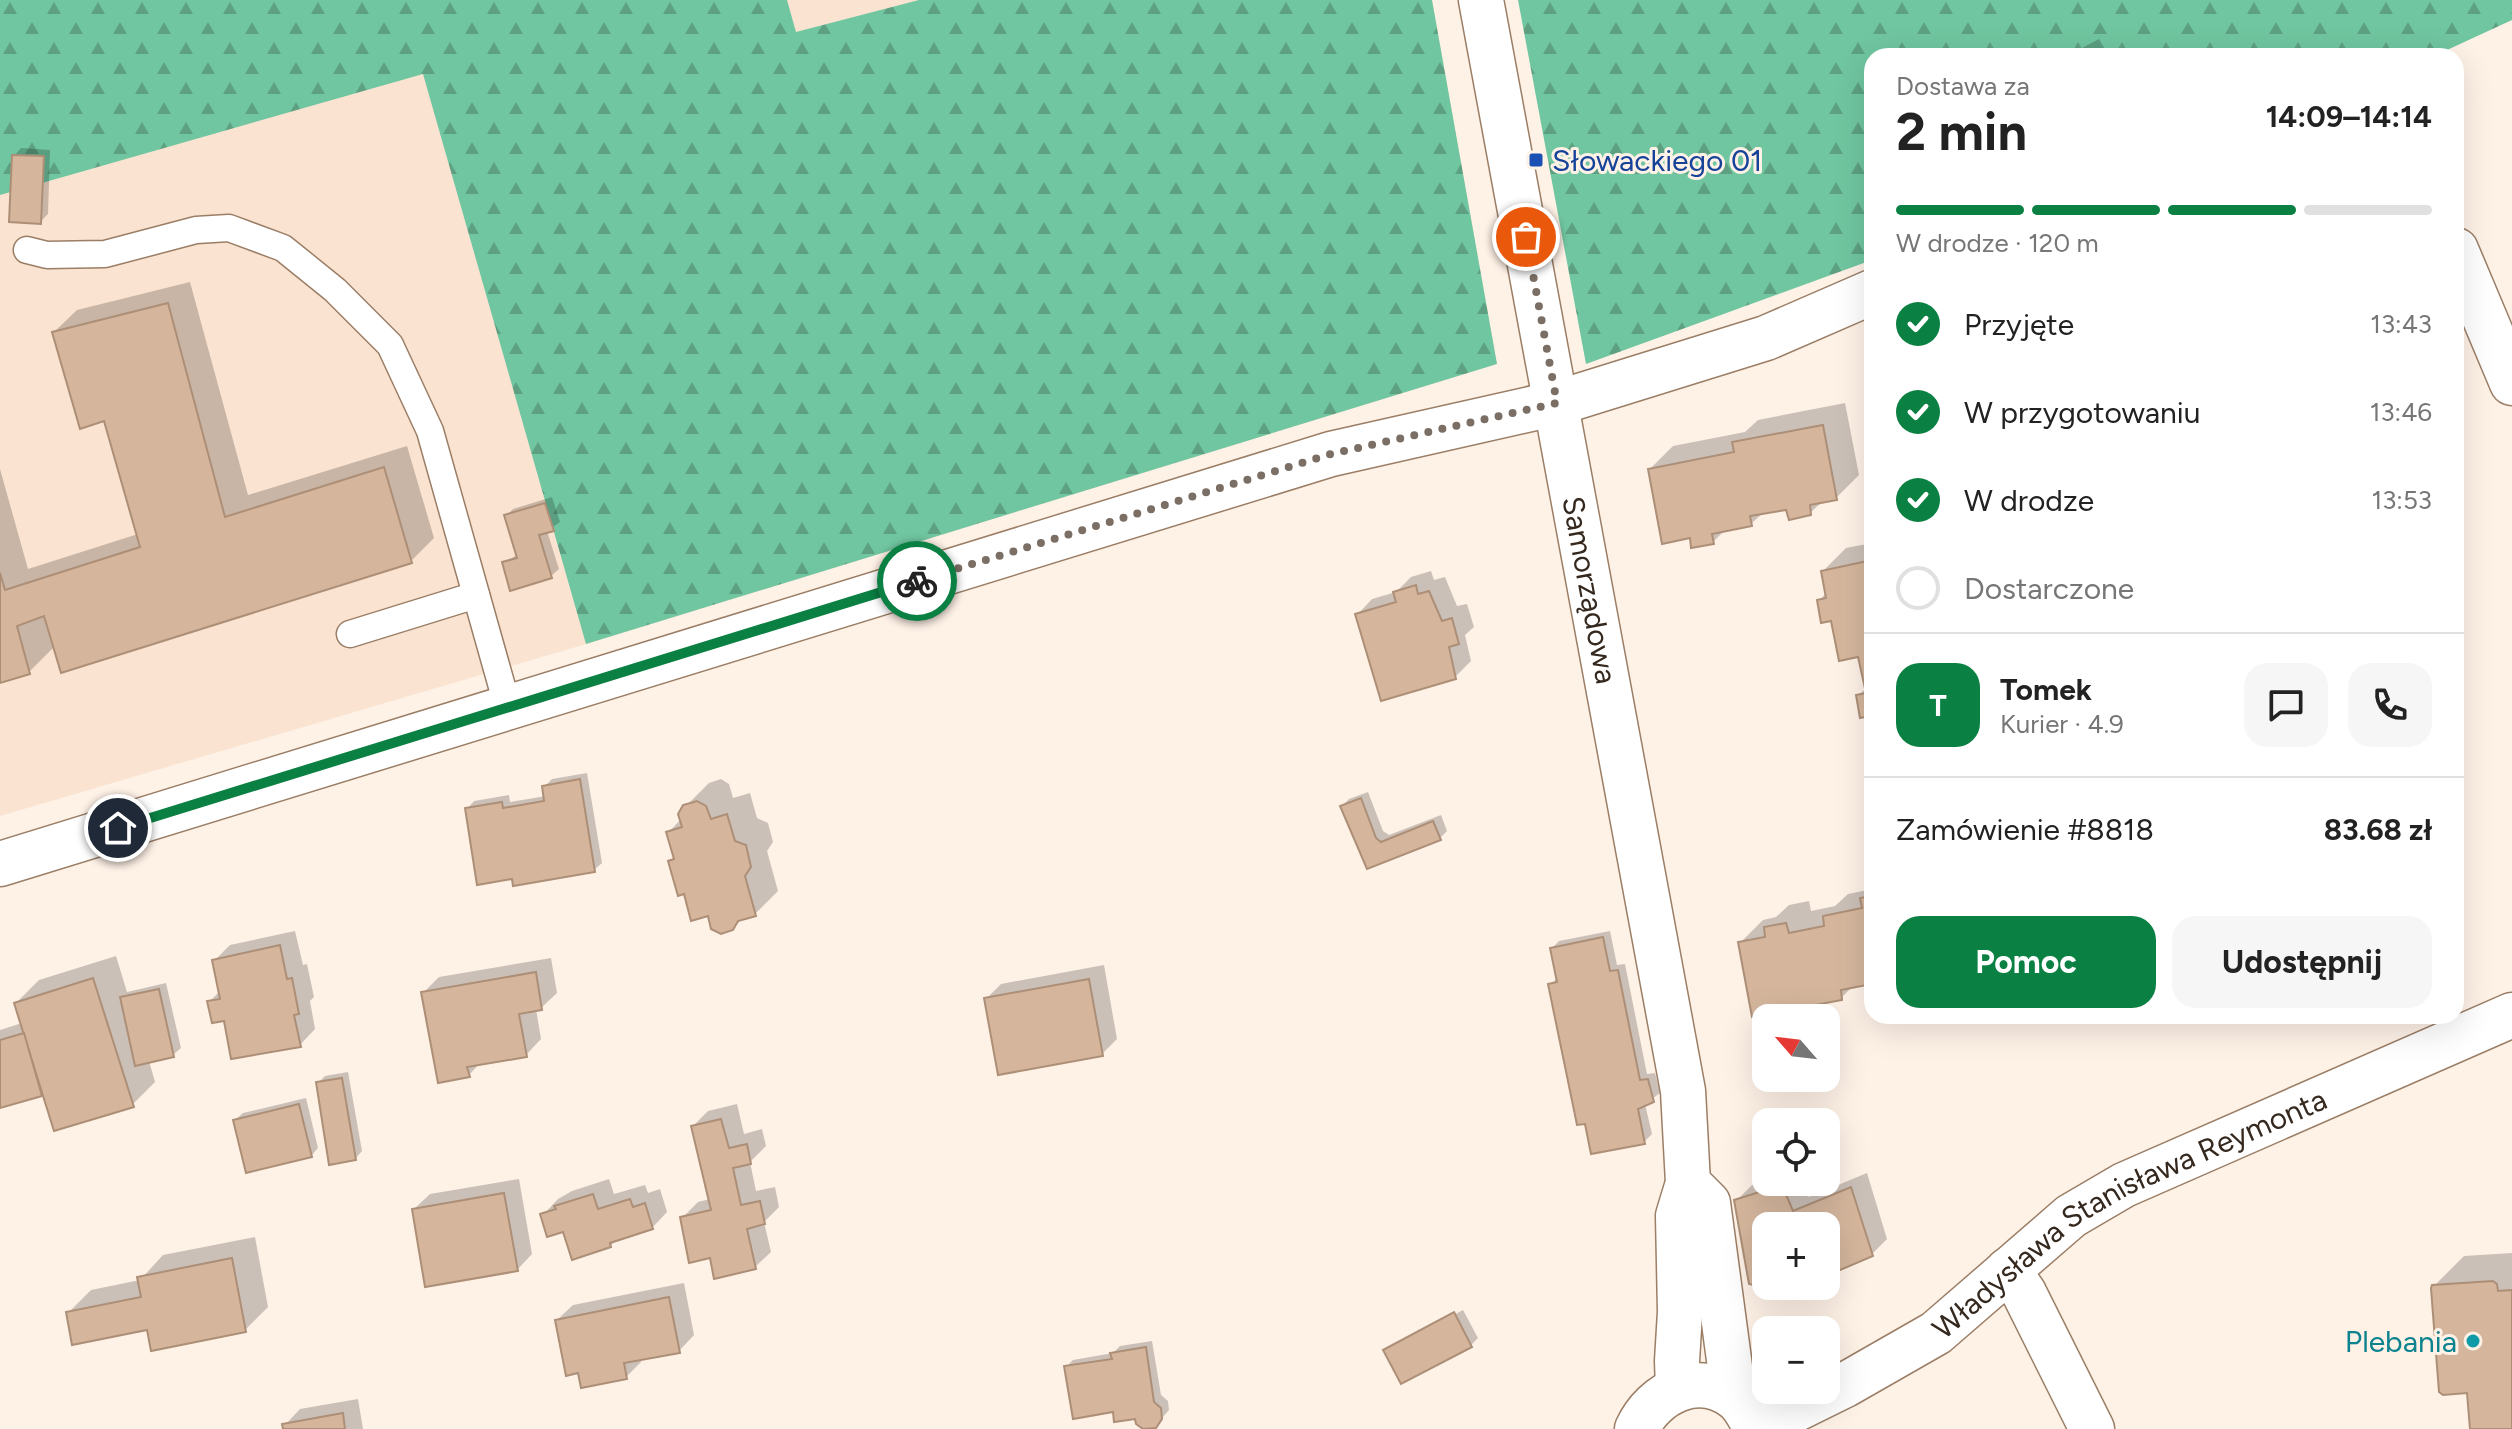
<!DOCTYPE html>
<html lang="pl">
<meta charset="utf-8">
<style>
body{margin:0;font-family:Figtree,sans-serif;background:#f6f6f6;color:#222;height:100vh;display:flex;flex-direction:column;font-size:30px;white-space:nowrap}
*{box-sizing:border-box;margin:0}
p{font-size:26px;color:#767676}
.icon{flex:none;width:44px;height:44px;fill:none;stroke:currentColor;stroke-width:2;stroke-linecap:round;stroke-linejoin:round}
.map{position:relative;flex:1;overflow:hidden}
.drawer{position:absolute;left:1864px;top:48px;width:600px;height:976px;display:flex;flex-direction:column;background:#fff;border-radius:24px;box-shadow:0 8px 32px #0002}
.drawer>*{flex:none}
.needle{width:52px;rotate:298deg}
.buttons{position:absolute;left:1752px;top:1004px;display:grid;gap:16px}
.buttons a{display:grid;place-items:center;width:88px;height:88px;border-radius:16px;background:#fff;box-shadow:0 8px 32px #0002;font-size:40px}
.pin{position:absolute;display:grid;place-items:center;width:68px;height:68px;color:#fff;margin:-34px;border:4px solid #fff;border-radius:50%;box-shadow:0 2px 8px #0007}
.courier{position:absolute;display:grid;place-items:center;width:80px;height:80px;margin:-40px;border:6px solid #0b8043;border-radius:50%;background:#fff;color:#222;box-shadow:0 2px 10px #0007}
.summary em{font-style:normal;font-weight:700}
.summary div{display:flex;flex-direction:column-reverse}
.summary{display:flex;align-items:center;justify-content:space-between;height:136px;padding:0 32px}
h1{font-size:52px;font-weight:700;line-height:60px}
.bar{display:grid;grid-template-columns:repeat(4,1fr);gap:12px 8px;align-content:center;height:96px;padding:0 32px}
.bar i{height:10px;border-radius:6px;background:#e0e0e0}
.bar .on{background:#0b8043}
.bar p{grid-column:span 4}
.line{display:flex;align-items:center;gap:20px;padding:0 32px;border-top:2px solid #e0e0e0}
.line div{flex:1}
.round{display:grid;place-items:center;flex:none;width:84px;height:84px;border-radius:24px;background:#f6f6f6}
ol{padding:0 32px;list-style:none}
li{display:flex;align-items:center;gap:24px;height:88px}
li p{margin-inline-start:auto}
li .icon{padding:8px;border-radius:50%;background:#0b8043;color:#fff;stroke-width:4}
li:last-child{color:#767676}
li i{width:44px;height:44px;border:4px solid #e0e0e0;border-radius:50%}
.button{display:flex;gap:16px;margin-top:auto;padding:16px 32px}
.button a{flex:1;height:92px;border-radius:24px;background:#0b8043;color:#fff;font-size:32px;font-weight:700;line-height:92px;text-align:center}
.button a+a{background:#f6f6f6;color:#222}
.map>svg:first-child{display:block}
</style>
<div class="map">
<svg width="2512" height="1429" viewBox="0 0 2512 1429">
<defs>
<pattern id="forest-firs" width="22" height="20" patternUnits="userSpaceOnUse" patternTransform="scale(2)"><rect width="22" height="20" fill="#70c6a0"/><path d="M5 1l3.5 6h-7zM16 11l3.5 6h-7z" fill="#5da182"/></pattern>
</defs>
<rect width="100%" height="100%" fill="#fef1e6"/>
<path fill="#fae3d0" d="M0,0H1432L1497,364L586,644L0,816Z"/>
<g fill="url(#forest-firs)">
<path d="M0,0H787L796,32L919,0H1432L1497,364L586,644L423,74L0,195Z"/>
<path d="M1518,0H2512V20L2434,56H1872V260L1586,364Z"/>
</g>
<g fill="#0003">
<path d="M2099,39L2109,56H2067Z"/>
<path d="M21,148L50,150L48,214L40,222L14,156Z"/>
<path d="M190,282L248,495L407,446L434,538L411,561L55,646L29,672L0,681V469L28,569L138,534L106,419L54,332L77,310Z"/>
<path d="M1845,403L1859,475L1836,498L1823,501L1810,513L1788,507L1764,512L1751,524L1726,529L1713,542L1691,536L1650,469L1673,446L1745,432L1758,420Z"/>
<path d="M552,497L560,522L547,531L559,569L551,576L504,563L518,554L506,516L513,509Z"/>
<path d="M1872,543V715L1858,696L1867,687L1860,654L1819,601L1827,592L1823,571L1846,548Z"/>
<path d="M1431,571L1434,580L1445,577L1457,606L1467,604L1474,627L1465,635L1471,661L1455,677L1357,615L1372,599L1396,592L1411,577Z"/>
<path d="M587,773L602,863L594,870L513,876L467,809L474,801L509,795L510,802L546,796L544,787L552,779Z"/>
<path d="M721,779L729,784L733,798L750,793L757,818L768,823L773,842L767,851L778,891L755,914L743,918L732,929L709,914L685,891L670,861L675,856L668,833L681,819L685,807L709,783Z"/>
<path d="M1368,792L1383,831L1389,835L1441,815L1447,831L1440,838L1368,866L1342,806L1349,799Z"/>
<path d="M1872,889V982L1854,985L1841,998L1740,943L1763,920L1776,917L1789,905L1809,901L1811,911L1835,906L1848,894Z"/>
<path d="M295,931L303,965L307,964L314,997L310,1001L315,1029L300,1045L225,1019L209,1002L220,991L214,961L230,945Z"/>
<path d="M1610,931L1617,965L1625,964L1647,1074L1655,1073L1660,1093L1645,1104L1652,1134L1644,1142L1551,985L1558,977L1552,948L1559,941Z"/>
<path d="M116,956L127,992L166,983L181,1048L173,1055L149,1061L155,1082L132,1105L44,1092L0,1106V1030L22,1023L16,1003L39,980Z"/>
<path d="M551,958L557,993L541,1008L536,1009L541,1039L526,1055L481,1062L469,1075L423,993L439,977Z"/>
<path d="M1104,965L1117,1039L1102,1054L986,999L1001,984Z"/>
<path d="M348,1072L362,1151L355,1159L318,1083L325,1076Z"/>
<path d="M306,1098L318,1148L311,1156L235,1120L243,1113Z"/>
<path d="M737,1104L744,1134L762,1129L766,1146L750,1162L756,1191L775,1187L779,1207L764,1222L771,1252L755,1267L711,1256L682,1218L698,1202L710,1199L693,1126L708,1111Z"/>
<path d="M1867,1173L1887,1239L1872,1254L1826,1274V1226H1766V1286L1736,1201L1752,1185L1766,1181L1802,1182L1809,1197Z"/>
<path d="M519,1179L532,1254L517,1270L414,1209L430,1194Z"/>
<path d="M609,1179L614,1194L645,1185L648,1193L660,1189L667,1212L652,1228L617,1239L610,1246L564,1230L543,1215L558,1199L572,1191Z"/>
<path d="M255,1237L268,1307L245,1330L148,1327L68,1313L91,1290L140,1280L163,1255Z"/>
<path d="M2512,1253V1429H2472L2468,1391L2434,1286L2464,1256Z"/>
<path d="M684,1283L694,1335L679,1351L641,1358V1362L626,1377L580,1371L557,1320L573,1305Z"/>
<path d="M1463,1310L1478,1338L1471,1345L1386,1351L1391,1345V1348Z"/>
<path d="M1152,1341L1161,1395L1168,1401L1169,1410L1155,1426L1137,1417L1114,1410L1066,1367L1073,1360L1113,1353L1120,1346Z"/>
<path d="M358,1399L363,1429H285V1425L300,1409Z"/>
</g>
<g fill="#d5b69d" stroke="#ad8f77" stroke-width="2">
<path d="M12,155L44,156L41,224L9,222Z"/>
<path d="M168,303L225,517L384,467L412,563L61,673L44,616L17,626L30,674L0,683V573L5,590L140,547L104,421L80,429L52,332Z"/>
<path d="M1823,425L1837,500L1810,505L1811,515L1789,520L1786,510L1750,516L1752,526L1712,534L1714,544L1691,548L1690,538L1662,544L1648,469L1734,452L1732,442Z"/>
<path d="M545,503L554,531L539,535L552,578L510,591L502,562L517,558L504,515Z"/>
<path d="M1872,560V725L1870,716L1860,718L1856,695L1866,693L1858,657L1839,661L1831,621L1821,623L1817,600L1826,598L1821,571Z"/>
<path d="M1416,585L1418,594L1429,591L1442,621L1452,618L1459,644L1449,647L1456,679L1381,701L1355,614L1396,602L1393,592Z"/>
<path d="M580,779L595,872L513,886L512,879L477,885L465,808L502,802L503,808L544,801L542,786Z"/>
<path d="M1361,798L1376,838L1381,842L1433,821L1441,840L1367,869L1340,806Z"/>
<path d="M697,801L706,806L711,819L727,814L735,841L746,845L751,867L745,876L756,916L738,921L733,930L721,934L711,929L708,916L691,921L684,894L678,896L668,861L674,859L666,832L682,827L678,814L683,805Z"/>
<path d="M1872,896V984L1841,990L1842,1000L1752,1017L1738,942L1765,937L1764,927L1786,923L1789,933L1824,926L1823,916L1862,908L1860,898Z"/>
<path d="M1603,937L1610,971L1618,970L1640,1080L1648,1079L1654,1102L1638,1109L1645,1144L1591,1154L1585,1124L1577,1125L1548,984L1557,982L1550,948Z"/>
<path d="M280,945L287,979L292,978L299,1014L294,1015L301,1047L231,1059L224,1021L212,1023L207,1001L220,999L212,960Z"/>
<path d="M536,972L542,1010L519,1014L527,1057L467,1067L470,1077L438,1083L421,992Z"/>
<path d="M93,978L134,1107L54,1131L14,1003Z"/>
<path d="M1089,979L1103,1056L998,1075L984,998Z"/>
<path d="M159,989L174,1057L135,1066L120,997Z"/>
<path d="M24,1033L42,1096L0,1108V1040Z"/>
<path d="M342,1078L356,1160L329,1165L316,1082Z"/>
<path d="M299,1104L312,1157L246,1173L233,1120Z"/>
<path d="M721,1119L729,1148L747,1144L751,1164L733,1168L741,1205L760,1201L765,1224L747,1229L756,1269L714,1279L710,1258L689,1263L680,1217L711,1210L691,1126Z"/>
<path d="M1782,1185L1793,1211L1851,1187L1873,1256L1826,1276V1226H1766V1286H1803L1786,1293L1749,1284L1734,1200Z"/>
<path d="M504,1193L518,1271L425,1287L412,1209Z"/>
<path d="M593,1194L598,1209L630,1199L633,1207L645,1203L653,1229L610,1243L611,1247L572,1260L563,1232L547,1237L540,1214L556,1209L554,1206Z"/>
<path d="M232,1258L246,1332L151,1351L147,1330L72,1345L66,1312L141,1297L137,1277Z"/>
<path d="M2493,1281L2497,1284L2498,1291L2512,1290V1429H2470L2467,1393L2443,1395L2439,1392L2431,1288L2432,1285Z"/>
<path d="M669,1297L680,1353L624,1363L627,1379L581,1388L578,1373L566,1376L555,1320Z"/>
<path d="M1454,1312L1472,1347L1401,1384L1383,1350Z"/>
<path d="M1146,1347L1154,1402L1161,1408L1162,1419L1156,1428L1143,1429L1136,1424L1135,1419L1114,1422L1113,1412L1073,1419L1064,1366L1112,1359L1110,1353Z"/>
<path d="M343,1413L345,1429H283L282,1424Z"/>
</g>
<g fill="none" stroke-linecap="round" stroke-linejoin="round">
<defs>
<g id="service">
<path d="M27,250L47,255L105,254L196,230L229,228L283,248L335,290L390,345L430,431L508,708"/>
<path d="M350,634L476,595"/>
</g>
<g id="minor">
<path d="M2456,250L2512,383"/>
<path d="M1557,403L1766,338L1872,292"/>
<path d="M2008,1270L2024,1293L2092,1429"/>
<path id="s1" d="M1756,1429L1845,1385L1936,1333L2071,1216L2124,1185L2512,1015"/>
</g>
<g id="tertiary">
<path id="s2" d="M1481,0L1683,1091L1688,1183L1678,1216L1680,1312L1677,1361L1678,1388"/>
<path d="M0,864L1331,454L1557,403"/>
<path d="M1688,1183L1708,1203L1734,1397"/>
<path d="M1637,1429C1654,1392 1699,1370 1735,1398C1745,1406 1750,1418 1756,1429"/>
</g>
</defs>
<use href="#service" stroke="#9b7e66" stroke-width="29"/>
<use href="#minor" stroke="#9b7e66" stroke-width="47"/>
<use href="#tertiary" stroke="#9b7e66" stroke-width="47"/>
<use href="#service" stroke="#fff" stroke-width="26"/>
<use href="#minor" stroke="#fff" stroke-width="44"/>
<use href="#tertiary" stroke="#fff" stroke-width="44"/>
</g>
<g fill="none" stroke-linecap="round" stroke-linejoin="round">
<path stroke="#7b6f65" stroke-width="8" stroke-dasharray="0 14.4" d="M917,581L1331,454L1557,403L1526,237"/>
<path stroke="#0b8043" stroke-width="10" d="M118,828L917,581"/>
</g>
<rect fill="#1a4fb4" stroke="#fef1e6" stroke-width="3" x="1528" y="152" width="16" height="16" rx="4"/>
<circle fill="#0f9aa8" stroke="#fef1e6" stroke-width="3" cx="2473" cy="1341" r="8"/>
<g text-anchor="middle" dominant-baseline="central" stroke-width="6" stroke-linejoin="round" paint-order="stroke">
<g font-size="30" fill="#164399" stroke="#fef1e6" text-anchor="start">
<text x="1552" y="160">Słowackiego 01</text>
</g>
<g font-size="30" fill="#35291f" stroke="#fef1e6">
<text stroke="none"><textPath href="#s2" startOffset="600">Samorządowa</textPath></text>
<text stroke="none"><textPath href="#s1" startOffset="434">Władysława Stanisława Reymonta</textPath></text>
</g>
<g font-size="30" fill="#0d838f" stroke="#fef1e6" text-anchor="end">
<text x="2457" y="1341">Plebania</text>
</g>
</g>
</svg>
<div class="buttons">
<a><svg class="needle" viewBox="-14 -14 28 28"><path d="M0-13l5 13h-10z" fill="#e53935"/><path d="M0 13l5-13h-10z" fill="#767676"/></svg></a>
<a><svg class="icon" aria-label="locate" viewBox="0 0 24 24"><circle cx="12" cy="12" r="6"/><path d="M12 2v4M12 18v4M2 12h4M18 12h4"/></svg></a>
<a>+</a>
<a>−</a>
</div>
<div class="pin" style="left:1526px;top:237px;background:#ea580c"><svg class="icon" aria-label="bag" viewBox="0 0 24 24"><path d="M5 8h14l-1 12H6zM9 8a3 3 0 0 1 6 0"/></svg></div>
<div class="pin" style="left:118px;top:828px;background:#1f2937"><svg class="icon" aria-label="home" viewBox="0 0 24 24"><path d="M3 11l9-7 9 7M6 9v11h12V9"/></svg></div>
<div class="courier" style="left:917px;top:581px"><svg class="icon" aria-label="bike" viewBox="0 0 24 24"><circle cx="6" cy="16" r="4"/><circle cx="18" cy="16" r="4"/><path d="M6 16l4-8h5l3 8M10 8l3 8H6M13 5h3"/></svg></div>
<section class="drawer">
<div class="summary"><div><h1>2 min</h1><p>Dostawa za</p></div><em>14:09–14:14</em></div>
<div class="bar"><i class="on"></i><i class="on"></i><i class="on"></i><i></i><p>W drodze · 120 m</p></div>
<ol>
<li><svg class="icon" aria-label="check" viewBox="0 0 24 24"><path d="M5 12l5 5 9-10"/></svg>Przyjęte<p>13:43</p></li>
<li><svg class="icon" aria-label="check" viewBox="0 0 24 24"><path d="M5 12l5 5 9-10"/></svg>W przygotowaniu<p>13:46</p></li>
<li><svg class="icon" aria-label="check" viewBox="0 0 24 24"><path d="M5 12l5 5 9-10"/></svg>W drodze<p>13:53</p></li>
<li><i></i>Dostarczone</li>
</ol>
<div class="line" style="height:144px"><b class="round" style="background:#0b8043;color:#fff">T</b><div><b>Tomek</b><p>Kurier · 4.9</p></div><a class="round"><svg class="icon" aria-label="chat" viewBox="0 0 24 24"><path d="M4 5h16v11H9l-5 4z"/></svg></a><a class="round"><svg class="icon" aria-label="phone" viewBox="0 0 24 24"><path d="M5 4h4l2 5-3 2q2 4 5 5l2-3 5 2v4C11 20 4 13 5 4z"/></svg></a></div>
<div class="line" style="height:104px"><div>Zamówienie #8818</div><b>83.68 zł</b></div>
<div class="button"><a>Pomoc</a><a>Udostępnij</a></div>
</section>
</div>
